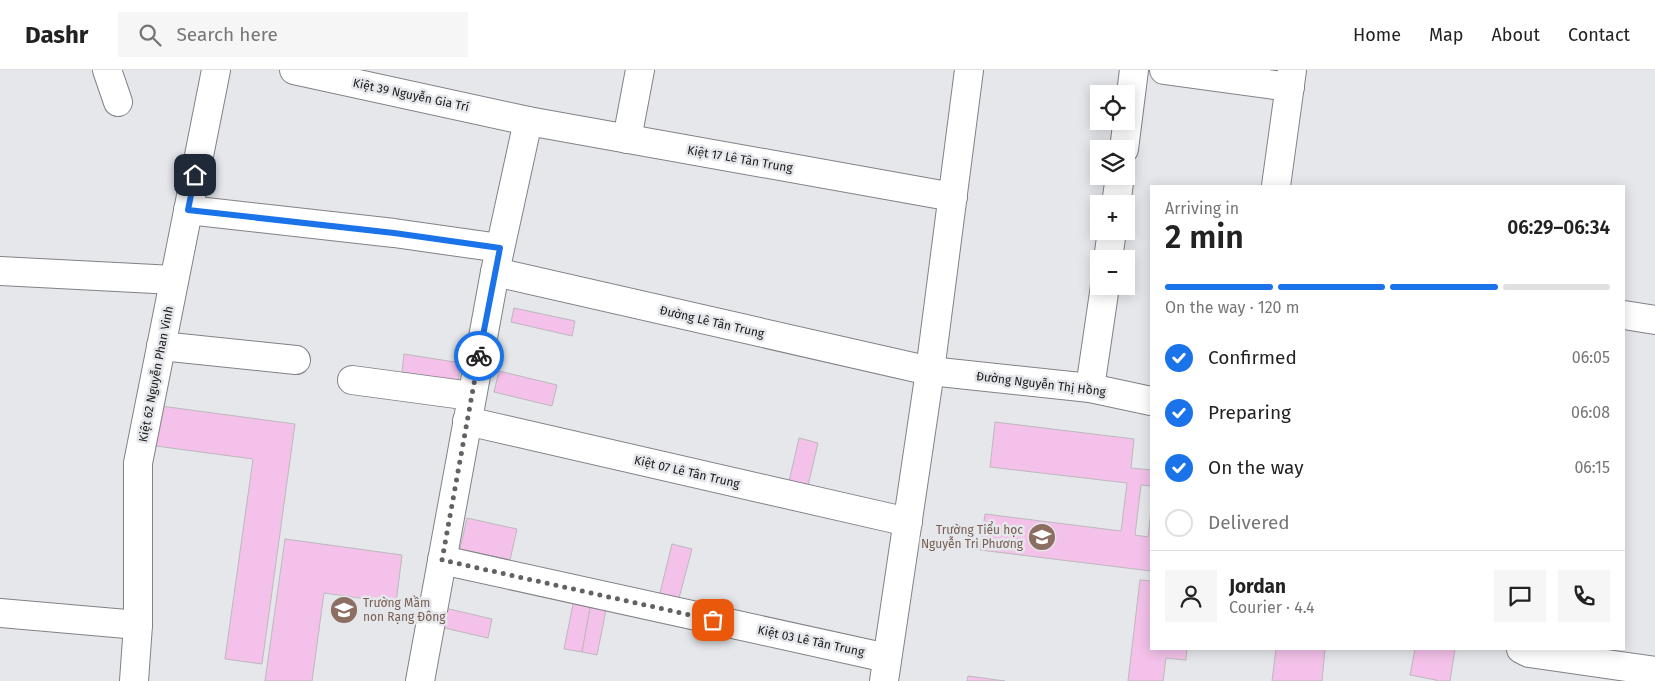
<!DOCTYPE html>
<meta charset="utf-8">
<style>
body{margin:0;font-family:"Fira Sans",sans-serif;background:#f6f6f6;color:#222;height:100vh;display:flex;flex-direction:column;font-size:19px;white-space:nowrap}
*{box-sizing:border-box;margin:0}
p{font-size:16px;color:#767676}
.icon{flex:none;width:28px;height:28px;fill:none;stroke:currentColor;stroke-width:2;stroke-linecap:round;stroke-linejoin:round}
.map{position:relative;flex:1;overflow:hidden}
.drawer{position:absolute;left:1150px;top:115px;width:475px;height:465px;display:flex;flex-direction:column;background:#fff;border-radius:0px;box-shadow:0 2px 12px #0003}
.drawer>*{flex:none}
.fabs{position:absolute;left:1090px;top:15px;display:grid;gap:10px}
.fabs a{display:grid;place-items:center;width:45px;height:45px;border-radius:0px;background:#fff;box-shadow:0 2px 12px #0003;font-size:25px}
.pin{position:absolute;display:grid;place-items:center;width:42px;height:42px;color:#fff;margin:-21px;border-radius:10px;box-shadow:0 2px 8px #0006}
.courier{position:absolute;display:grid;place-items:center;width:50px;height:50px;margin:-25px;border:4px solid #1a73e8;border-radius:50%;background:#fff;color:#222;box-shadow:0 1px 6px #0007}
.headline em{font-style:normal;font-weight:600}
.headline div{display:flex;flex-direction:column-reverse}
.headline{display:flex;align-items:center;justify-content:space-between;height:85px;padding:0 15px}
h1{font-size:32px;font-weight:600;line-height:38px}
.bar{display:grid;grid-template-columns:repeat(4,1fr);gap:8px 5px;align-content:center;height:60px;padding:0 15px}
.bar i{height:6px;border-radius:4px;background:#e0e0e0}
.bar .active{background:#1a73e8}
.bar p{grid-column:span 4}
.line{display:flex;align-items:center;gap:12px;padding:0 15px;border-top:1px solid #e0e0e0}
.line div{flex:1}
.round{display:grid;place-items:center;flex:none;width:52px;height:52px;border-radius:0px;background:#f6f6f6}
ol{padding:0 15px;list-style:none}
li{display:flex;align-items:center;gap:15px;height:55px}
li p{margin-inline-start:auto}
li .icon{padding:5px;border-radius:50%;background:#1a73e8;color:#fff;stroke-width:4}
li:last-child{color:#767676}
li i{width:28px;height:28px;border:2px solid #e0e0e0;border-radius:50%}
header{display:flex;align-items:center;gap:30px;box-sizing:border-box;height:70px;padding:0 25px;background:#fff;border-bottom:1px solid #e0e0e0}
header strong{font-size:24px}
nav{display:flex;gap:28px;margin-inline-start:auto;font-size:18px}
.search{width:350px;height:45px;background:#f6f6f6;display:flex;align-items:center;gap:12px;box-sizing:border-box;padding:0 18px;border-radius:0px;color:#767676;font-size:19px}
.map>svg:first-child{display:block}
</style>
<header>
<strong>Dashr</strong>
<div class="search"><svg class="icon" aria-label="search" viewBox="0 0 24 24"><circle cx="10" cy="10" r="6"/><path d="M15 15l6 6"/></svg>Search here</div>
<nav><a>Home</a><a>Map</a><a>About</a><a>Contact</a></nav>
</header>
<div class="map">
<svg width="1655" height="611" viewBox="0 0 1655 611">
<rect width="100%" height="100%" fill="#e5e7eb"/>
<g fill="#f3c1e9" stroke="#bdb9bc">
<path d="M514,238L575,251L572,266L511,252Z"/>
<path d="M404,284L461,293L458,311L402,302Z"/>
<path d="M499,301L557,315L552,336L494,322Z"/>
<path d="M161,336L295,354L262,594L225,589L253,389L156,376Z"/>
<path d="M995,352L1134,369L1131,398L1151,400V416L1141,415L1135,465L1148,467L1151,440V501L980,480L985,444L1121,461L1127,413L990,397Z"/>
<path d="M799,368L818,373L807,420L788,416Z"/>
<path d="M467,448L517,459L510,490L460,479Z"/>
<path d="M285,469L402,485L396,533L324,523L312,611H265Z"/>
<path d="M672,474L692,479L678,532L659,527Z"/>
<path d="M1140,510L1151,511V579H1187L1186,590L1166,588L1163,611H1128Z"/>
<path d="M574,529L591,533L582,582L564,579Z"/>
<path d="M591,533L607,535L597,585L582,582Z"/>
<path d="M445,538L492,549L488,568L440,557Z"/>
<path d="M1276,579H1325L1322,611H1272Z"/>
<path d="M1415,579H1455L1450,611H1436V610L1410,605Z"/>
<path d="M968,606L1005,611H967Z"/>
</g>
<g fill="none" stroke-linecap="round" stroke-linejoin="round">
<defs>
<g id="minor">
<path d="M107,0L118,32"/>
<path d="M294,0L528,51L953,127"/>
<path d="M1164,0L1290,17"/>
<path d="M627,69L640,0"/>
<path d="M1124,79L1134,0"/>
<path d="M1276,116L1292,0"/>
<path d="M1116,134L1120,106"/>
<path d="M188,140L394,163L500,178"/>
<path d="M1108,189L1112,161"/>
<path d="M0,201L174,210"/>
<path d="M495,202L930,301L1090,318L1151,331"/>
<path d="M1624,245L1655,250"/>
<path d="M161,276L296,290"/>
<path d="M352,310L471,326"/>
<path d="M1090,318L1105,216"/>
<path d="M467,351L908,452"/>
<path d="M442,490L887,588"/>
<path d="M0,543L138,555"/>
<path d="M1521,579L1529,583L1655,601"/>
<path d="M134,611L138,555V393L216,0"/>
<path d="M420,611L495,202L528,51"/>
<path d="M884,611L930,301L969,0"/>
</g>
</defs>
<use href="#minor" stroke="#808286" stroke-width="30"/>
<use href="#minor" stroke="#fff" stroke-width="28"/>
</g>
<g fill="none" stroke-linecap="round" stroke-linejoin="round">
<path stroke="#606264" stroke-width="5" stroke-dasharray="0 9" d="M479,286L442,490L713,550"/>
<path stroke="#1a73e8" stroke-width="6" d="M195,105L188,140L394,163L500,178L479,286"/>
</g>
<defs>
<symbol id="school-disc" viewBox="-11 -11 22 22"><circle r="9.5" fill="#8d6e63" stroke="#e5e7eb"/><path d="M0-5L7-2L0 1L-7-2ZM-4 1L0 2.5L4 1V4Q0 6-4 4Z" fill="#fff"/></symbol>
</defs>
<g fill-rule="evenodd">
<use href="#school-disc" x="1026" y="451" width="32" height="32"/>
<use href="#school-disc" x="328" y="524" width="32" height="32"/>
</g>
<g text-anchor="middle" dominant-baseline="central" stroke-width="5" stroke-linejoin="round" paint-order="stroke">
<g font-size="12" fill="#191a1b" stroke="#e5e7eb">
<text transform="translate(411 25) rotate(12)">Kiệt 39 Nguyễn Gia Trí</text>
<text transform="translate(740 89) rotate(10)">Kiệt 17 Lê Tân Trung</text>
<text transform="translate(712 252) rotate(13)">Đường Lê Tân Trung</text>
<text transform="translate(156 304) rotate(-79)">Kiệt 62 Nguyễn Phan Vinh</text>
<text transform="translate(1041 314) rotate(7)">Đường Nguyễn Thị Hồng</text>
<text transform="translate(687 402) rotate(13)">Kiệt 07 Lê Tân Trung</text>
<text transform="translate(811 571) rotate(12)">Kiệt 03 Lê Tân Trung</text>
</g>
<g font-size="12" fill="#785e54" stroke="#e5e7eb" text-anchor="end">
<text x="1023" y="460">Trường Tiểu học<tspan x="1023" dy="14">Nguyễn Tri Phương</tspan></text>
<text x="363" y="533" text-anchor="start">Trường Mầm<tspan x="363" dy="14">non Rạng Đông</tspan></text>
</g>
</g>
</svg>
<div class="fabs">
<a><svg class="icon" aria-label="locate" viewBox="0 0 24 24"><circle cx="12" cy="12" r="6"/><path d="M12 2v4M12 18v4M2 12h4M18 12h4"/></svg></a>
<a><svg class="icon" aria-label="layers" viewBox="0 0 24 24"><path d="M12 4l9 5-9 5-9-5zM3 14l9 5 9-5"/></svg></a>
<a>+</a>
<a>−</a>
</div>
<div class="pin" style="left:713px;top:550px;background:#ea580c"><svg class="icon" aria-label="bag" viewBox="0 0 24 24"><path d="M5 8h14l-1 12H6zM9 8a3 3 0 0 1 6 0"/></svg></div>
<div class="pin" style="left:195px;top:105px;background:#1f2937"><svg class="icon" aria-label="home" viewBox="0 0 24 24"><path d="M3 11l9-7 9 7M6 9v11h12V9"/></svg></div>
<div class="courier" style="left:479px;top:286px"><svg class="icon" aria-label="bike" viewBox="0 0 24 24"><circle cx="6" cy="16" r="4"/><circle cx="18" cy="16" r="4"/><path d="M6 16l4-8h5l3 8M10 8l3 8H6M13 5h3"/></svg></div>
<section class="drawer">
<div class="headline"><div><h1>2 min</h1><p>Arriving in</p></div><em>06:29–06:34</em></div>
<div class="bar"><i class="active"></i><i class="active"></i><i class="active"></i><i></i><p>On the way · 120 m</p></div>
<ol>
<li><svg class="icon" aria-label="check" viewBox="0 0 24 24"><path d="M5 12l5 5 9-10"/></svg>Confirmed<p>06:05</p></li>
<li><svg class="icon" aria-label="check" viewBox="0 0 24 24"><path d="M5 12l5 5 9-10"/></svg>Preparing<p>06:08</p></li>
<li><svg class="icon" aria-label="check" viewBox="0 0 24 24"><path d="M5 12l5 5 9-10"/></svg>On the way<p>06:15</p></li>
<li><i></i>Delivered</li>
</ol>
<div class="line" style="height:90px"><a class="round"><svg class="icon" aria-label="person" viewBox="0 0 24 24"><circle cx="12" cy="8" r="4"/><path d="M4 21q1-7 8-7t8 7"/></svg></a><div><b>Jordan</b><p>Courier · 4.4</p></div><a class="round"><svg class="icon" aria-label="chat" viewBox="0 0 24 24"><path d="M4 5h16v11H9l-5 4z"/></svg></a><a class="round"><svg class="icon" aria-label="phone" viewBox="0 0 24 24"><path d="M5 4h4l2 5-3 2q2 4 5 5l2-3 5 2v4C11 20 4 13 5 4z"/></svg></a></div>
</section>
</div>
